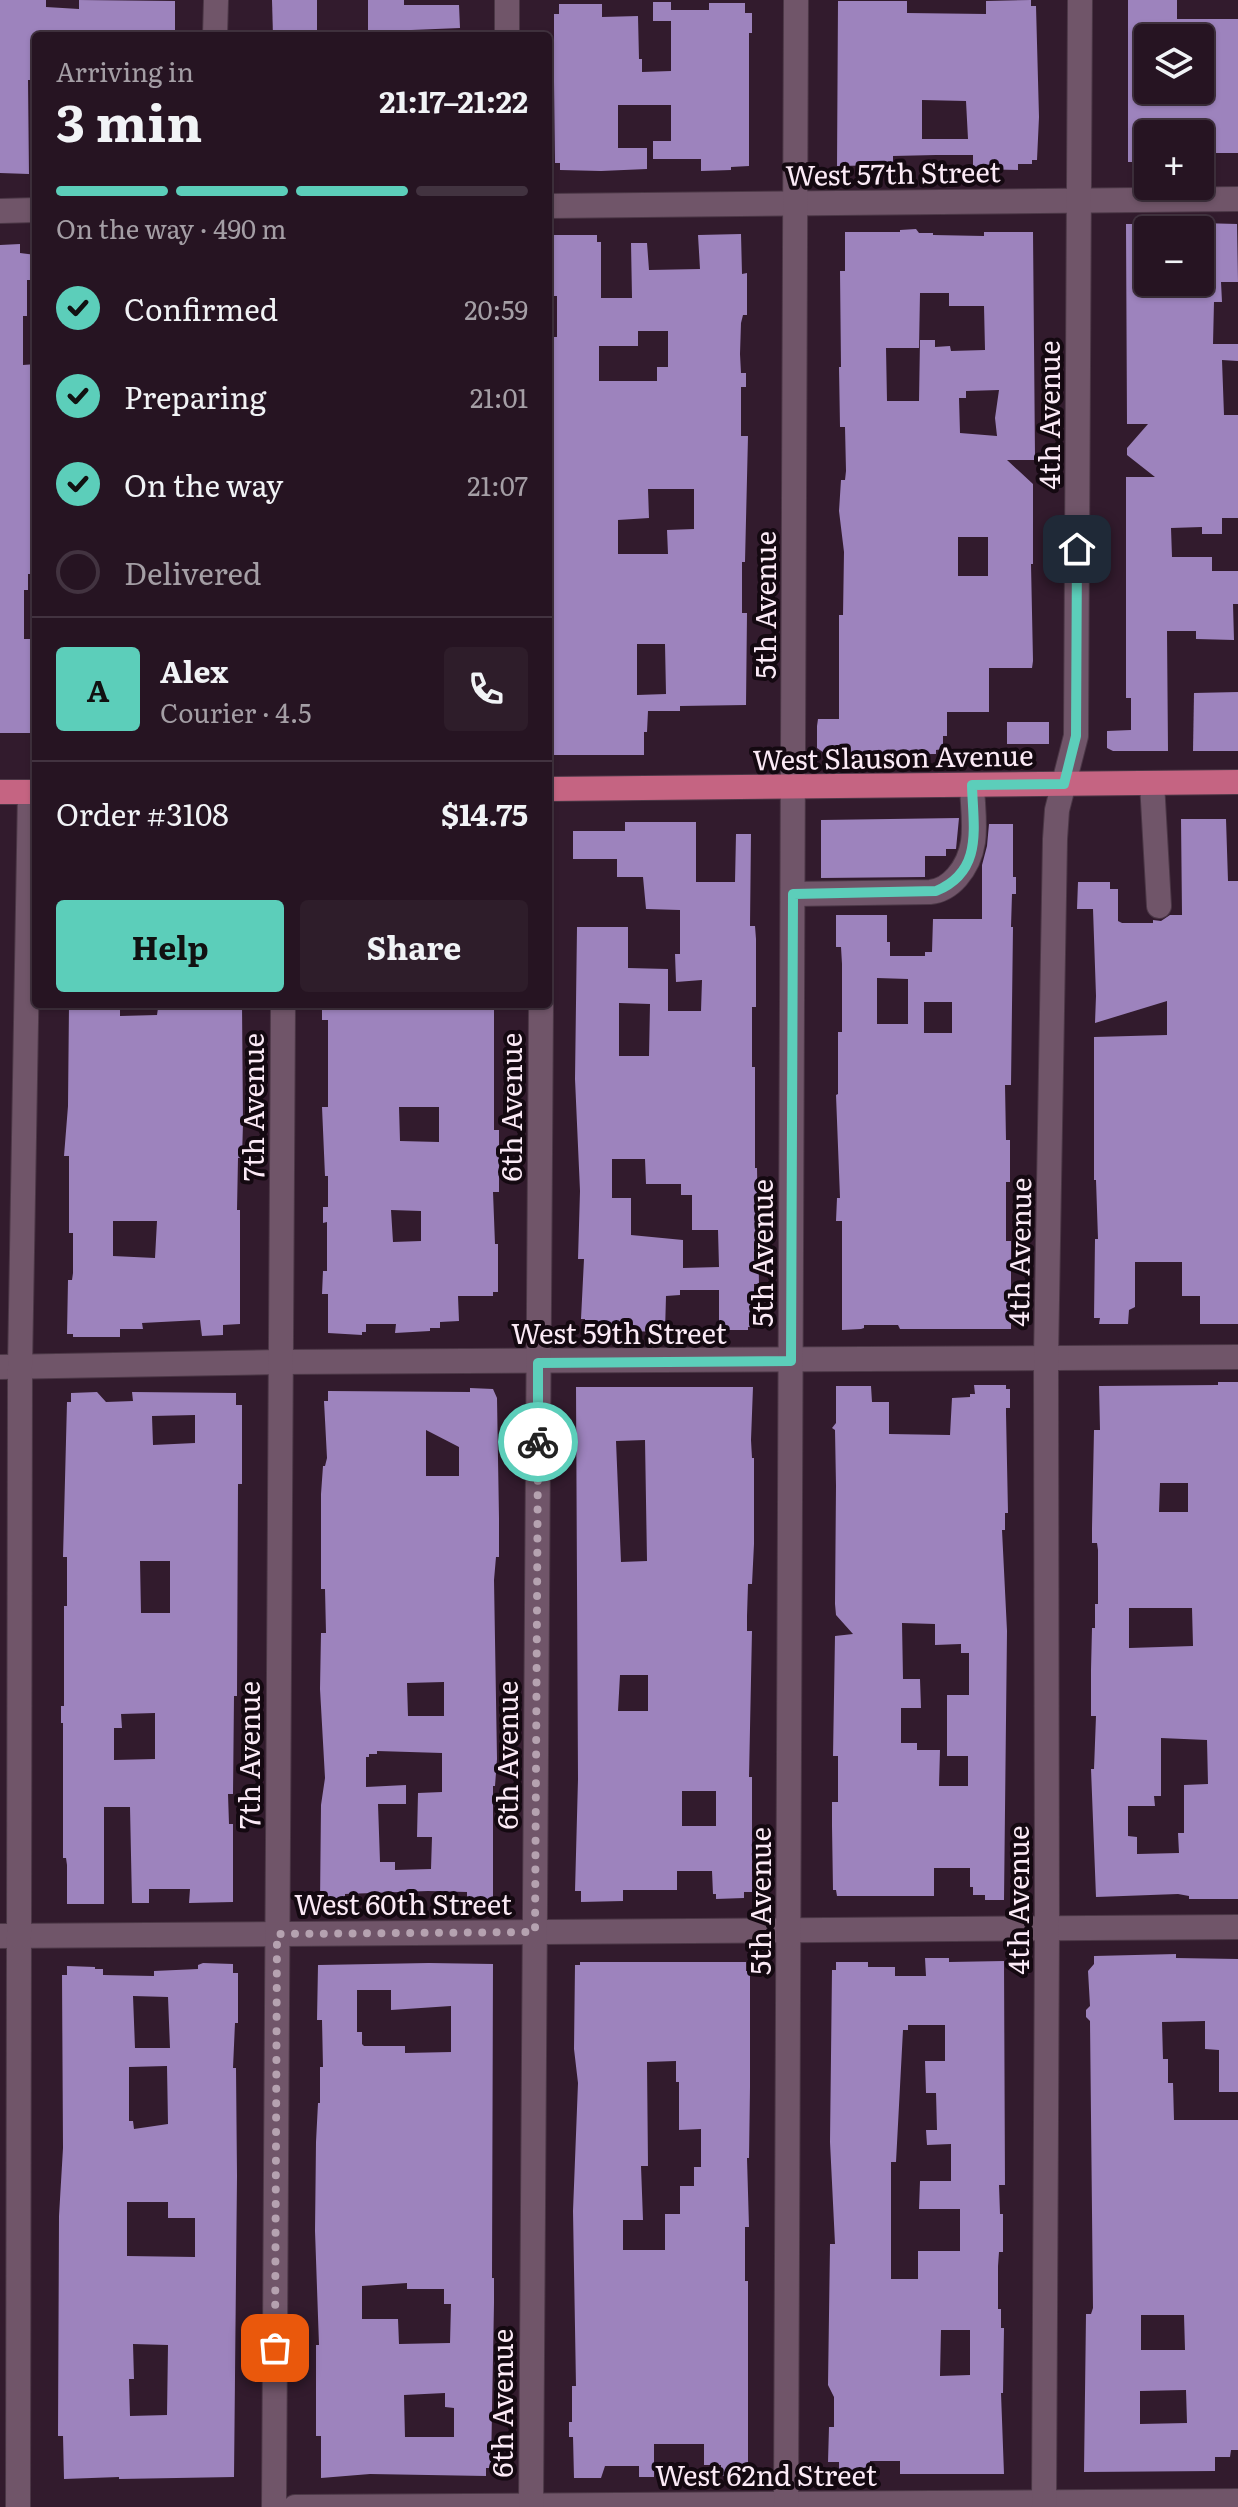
<!DOCTYPE html>
<meta charset="utf-8">
<style>
body{margin:0;font-family:Literata,serif;background:#2e1d2a;color:#f1f3f6;height:100vh;display:flex;flex-direction:column;font-size:30px;white-space:nowrap}
*{box-sizing:border-box;margin:0}
p{font-size:26px;color:#a49ea5}
.icon{flex:none;width:44px;height:44px;fill:none;stroke:currentColor;stroke-width:2;stroke-linecap:round;stroke-linejoin:round}
.map{position:relative;flex:1;overflow:hidden}
.drawer{position:absolute;left:32px;top:32px;width:520px;height:976px;display:flex;flex-direction:column;background:#261422;border-radius:8px;box-shadow:0 2px 6px #0004,0 0 0 2px #423340}
.drawer>*{flex:none}
.controls{position:absolute;left:1134px;top:24px;display:grid;gap:16px}
.controls a{display:grid;place-items:center;width:80px;height:80px;border-radius:8px;background:#261422;box-shadow:0 2px 6px #0004,0 0 0 2px #423340;font-size:40px}
.pin{position:absolute;display:grid;place-items:center;width:68px;height:68px;color:#fff;margin:-34px;border-radius:16px;box-shadow:0 4px 12px #0006}
.courier{position:absolute;display:grid;place-items:center;width:80px;height:80px;margin:-40px;border:6px solid #5cceba;border-radius:50%;background:#fff;color:#222;box-shadow:0 2px 10px #0007}
.summary em{font-style:normal;font-weight:700}
.summary div{display:flex;flex-direction:column-reverse}
.summary{display:flex;align-items:center;justify-content:space-between;height:136px;padding:0 24px}
h1{font-size:52px;font-weight:700;line-height:60px}
.bar{display:grid;grid-template-columns:repeat(4,1fr);gap:12px 8px;align-content:center;height:96px;padding:0 24px}
.bar i{height:10px;border-radius:6px;background:#423340}
.bar .active{background:#5cceba}
.bar p{grid-column:span 4}
.line{display:flex;align-items:center;gap:20px;padding:0 24px;border-top:2px solid #423340}
.line div{flex:1}
.round{display:grid;place-items:center;flex:none;width:84px;height:84px;border-radius:8px;background:#2e1d2a}
ol{padding:0 24px;list-style:none}
li{display:flex;align-items:center;gap:24px;height:88px}
li p{margin-inline-start:auto}
li .icon{padding:8px;border-radius:50%;background:#5cceba;color:#111;stroke-width:4}
li:last-child{color:#a49ea5}
li i{width:44px;height:44px;border:4px solid #423340;border-radius:50%}
.cta{display:flex;gap:16px;margin-top:auto;padding:16px 24px}
.cta a{flex:1;height:92px;border-radius:8px;background:#5cceba;color:#111;font-size:32px;font-weight:700;line-height:92px;text-align:center}
.cta a+a{background:#2e1d2a;color:#f1f3f6}
.map>svg:first-child{display:block}
</style>
<div class="map">
<svg width="1238" height="2507" viewBox="0 0 1238 2507">
<rect width="100%" height="100%" fill="#321b2d"/>
<g fill="#9d83bd" fill-rule="evenodd">
<path d="M0,0H46V7L79,9V0L175,1V36H36V52H32V80H28L29,174L0,173Z"/>
<path d="M272,0H317V36H273Z"/>
<path d="M368,0H404V5H459L460,28L387,31V36H368Z"/>
<path d="M1031,0V6H1036L1039,117L1037,160H1032V164H1018V170L973,169V155H936L893,156V164L889,165L837,166L838,1H907V13L986,14V1ZM922,100L966,101L968,139H922Z"/>
<path d="M1128,0H1177V19H1238V153H1212L1211,134H1194V128H1148V162H1128ZM1148,38H1200V90H1148Z"/>
<rect x="653" y="2" width="18" height="19"/>
<path d="M709,3H745V13H752V33H749V166L731,167V170L701,171V159H653V141H671V105H618V148H647V169L601,171L560,170V163H555L554,82V14H559V4H602V17L638,16L639,59H642V72L671,71V10H709Z"/>
<path d="M1200,223L1237,224L1238,282H1221L1222,302H1214L1213,344H1238V361L1222,360L1224,415H1238V518H1222V534H1202V527L1171,528L1172,557H1212V571H1238V604H1233L1234,640L1196,639V631H1167L1168,751H1113L1107,748V731L1131,730V698H1126V477H1155L1127,455V448L1148,424H1127L1126,224H1148V282H1200Z"/>
<path d="M916,229L919,233H933V235L984,236V232H1033L1035,456L1034,460H1007L1033,484V564H1031L1033,661L1032,668H989V712H947V736H943V749L936,750V754L827,755L817,748V726L818,719H839V615H843L844,552L839,511L841,480H845L846,471L845,427H840L839,367H841L840,271H845V232H900V230ZM920,293H949V306H984L985,350L951,351L950,346L935,347V340H920L919,401H887L886,348H919ZM999,390L995,418L997,436L960,433L959,398H966V391ZM958,537H988V576H958Z"/>
<path d="M741,234L742,274L747,273V315H743L741,323L740,354L741,373H746V387H741V436H748L745,562H742V613H747L746,705L680,706V711H648L647,732H644V755H548V716H552V337H557V296H552L554,235H597V242H601V298H632L631,243H647L649,270L700,269L698,235ZM638,331H668V367H657V381H599V346H638ZM648,489H694V529L667,530L668,554H618V520L649,518ZM637,644H665L666,694L637,695Z"/>
<path d="M20,244V253L36,255V280H27V316H23V365L36,364V574H28V590H24V639H34L36,733H0V245Z"/>
<path d="M1238,692V751H1193L1194,693Z"/>
<rect x="1007" y="722" width="42" height="22"/>
<path d="M959,818L956,849H946V856H925V877L821,878V820Z"/>
<path d="M1181,819H1226L1228,881H1238V1324H1200V1296H1182V1262H1135V1307L1129,1310L1128,1324H1099L1100,1318H1094L1095,1239H1098L1096,1180H1094V1037L1167,1035V1001L1095,1023L1096,996L1093,909H1077L1078,882H1110V889H1118V921L1122,923H1153V920L1161,921L1170,915H1182Z"/>
<path d="M625,822H696V882H735L736,834H751L750,926H755L756,939V1007H752V1067H755V1168H757L759,1284H754V1327H748V1330H719V1290H680V1295L666,1296L665,1332L585,1330V1319H581L584,1259H578L580,1191L575,1079L577,927H628V968L668,969V1011H701L702,980L676,982L675,954H680V910L646,909L643,877H617V859H573V831H625ZM619,1003L650,1004L649,1056H619ZM612,1159H645L646,1184H681V1195H692V1230H718L719,1267L683,1268V1240L631,1235V1198H612Z"/>
<path d="M989,824H1013V877H1016V894H1012L1011,927H1013L1011,1085H1005L1006,1140H1010V1182H1006V1241H1011V1329H900L898,1325H864V1328L861,1329L842,1330V1221H836L837,1198H840L836,1095L838,1094V1032H842V964L841,947H836V915H887V942H890V956H925V952H932L933,919H982V865L987,846ZM877,978L908,979V1024H877ZM924,1002H952V1033H924Z"/>
<path d="M69,1004H120V1016L157,1015L158,1008H180V1004H242L243,1123L242,1158H238L237,1210H240V1324L223,1325V1335L202,1336L200,1320L142,1323L143,1329H120V1337H73V1334H67L68,1280H72L73,1273V1233H69V1156H64L68,1106ZM113,1221H157L155,1258L113,1256Z"/>
<path d="M322,1004H494V1130H499V1192H493L495,1244H498V1292H493V1296H458L459,1321L440,1322V1328H430V1331L395,1333L396,1324H366V1332H362V1335L328,1333V1294H322L323,1271H327V1222L323,1223V1207H328V1176H325L322,1107H328V1020H322ZM399,1107H439V1142L400,1141ZM391,1210L421,1211V1241L393,1242Z"/>
<path d="M1218,1382H1238V1899H1189V1896L1178,1894L1096,1897L1091,1769H1094L1096,1716H1091V1670L1092,1628H1095V1604H1098V1550L1097,1543H1092V1528L1094,1430H1100L1099,1386L1218,1385ZM1160,1483H1188V1512H1159ZM1129,1608H1192L1193,1646L1129,1648ZM1161,1738L1207,1740L1208,1784L1184,1785V1833H1178L1179,1853L1137,1854V1837L1128,1836V1806H1155L1154,1796H1161Z"/>
<path d="M974,1385H1006V1389H1010V1408H1006V1413L1008,1513H1005V1530H1002L1007,1631L1004,1900H985V1895H973V1887H970V1868H934V1896H837L836,1890H833L832,1826V1802H838V1756H833L835,1636L853,1634L836,1615L835,1604L836,1486L835,1430L832,1428L836,1423V1386H871L872,1402H889V1434L950,1435L952,1398L970,1397V1394H975ZM902,1623L935,1624V1645L961,1644V1653H969V1695H947V1756H968V1786H939L940,1750H917V1743H901V1708H921L920,1679H903Z"/>
<path d="M576,1387H753L751,1440L752,1458H754V1544L752,1584H748L747,1616V1631H752L749,1777H752V1892H744V1898L716,1899V1894H713L712,1871H677V1890H623V1901L581,1902V1891H575L578,1779ZM645,1440L647,1561L621,1562L616,1441ZM620,1675H648V1711H618ZM682,1791H716V1826H682Z"/>
<path d="M470,1388L493,1389L497,1398L499,1518V1557H496L494,1580L497,1759L495,1786H493V1902H467V1892L428,1891L345,1894V1903H320L321,1805L325,1778L320,1689L321,1633H326L325,1589H321V1494L323,1466H325L327,1458L324,1401H328V1391L470,1392ZM426,1430L459,1447V1476H426ZM444,1682V1716H408L407,1683ZM377,1751L442,1753V1792L418,1793L417,1837H432L431,1869L395,1870V1862H380L378,1804H406V1785L366,1787V1757H369V1754H377Z"/>
<path d="M97,1392L106,1402L133,1401L132,1392L236,1393V1405H242V1484H238L237,1696H234L233,1794H228L229,1824H233V1902L189,1903L190,1889H149V1903H132L130,1807H104V1904H67V1865L66,1858H63V1723H61V1706H64V1606H67V1557H63L67,1402H71V1393ZM195,1415V1443L153,1445L152,1416ZM140,1561H170V1613H141ZM155,1713V1759L114,1760V1728H122L121,1714Z"/>
<path d="M1176,1954V1958L1238,1959V2092H1219V2050L1205,2049V2021L1162,2022L1163,2059H1168V2083H1173L1174,2120H1238V2450H1231L1230,2457H1215V2471L1084,2472L1086,2314H1091L1093,2308L1090,2021L1086,2017V2010L1090,2006L1088,1971L1094,1964V1956ZM1141,2315H1184L1185,2350H1141ZM1186,2390L1187,2423L1140,2424V2391Z"/>
<path d="M925,1958H949V1962L1004,1961L1005,2185H999L1000,2214H1003V2252H999L998,2266V2309H1001V2328H1004L1003,2393H1001L1004,2474H900V2461H870V2475L839,2474V2462H828L829,2427H834V2397L828,2385L830,2244H835L830,2142L832,1970H836V1962H868V1967H895V1976H926ZM908,2025H945V2061H925L926,2093H936L937,2130H926L927,2145L951,2144V2181H920L919,2209H960V2251H918V2279H891V2162H896L903,2030H908ZM941,2330H970V2375L940,2376Z"/>
<path d="M580,1962H746V1971H750V2087L749,2158H747L749,2227H745V2281H748V2476H721V2465H704V2444H654V2477H639V2466H605L601,2478H574L573,2437H569V2422H572V2386H576L573,2211L578,2083L574,2049L575,1965H580ZM676,2061V2082H679V2130L701,2129V2167H694V2186H680V2214H665V2250H623V2220H643L641,2166H648L647,2062Z"/>
<path d="M203,1963L233,1964V1973H238V2023H235L233,2068H236L237,2176L234,2477L119,2479V2477L64,2479L63,2436H58L59,2216L63,2148L62,1975H67V1966L95,1967V1969H103V1975L154,1976V1971L198,1969V1965ZM133,1996L168,1997L170,2048H135ZM167,2066L168,2124L134,2129L133,2121H129V2067ZM127,2202H168V2218H195V2257L127,2256ZM133,2344L168,2345L167,2415L130,2416L129,2379H134Z"/>
<path d="M429,1963L493,1964L492,2278H494V2303L491,2468H486V2476L370,2474L321,2478V2436H316V2345H319L315,2231L316,2142L318,2103H320V2067H323L322,2020H317L318,1965ZM357,1990H391V2010L451,2006V2052L405,2053V2046H364L362,2044V2032H357ZM407,2283V2289H444V2304H451L450,2343L399,2344L398,2319H362V2286ZM445,2393V2407L454,2408V2437H405L404,2395Z"/>
</g>
<g fill="none" stroke-linecap="round" stroke-linejoin="round">
<defs>
<g id="minor">
<path d="M215,36L216,0"/>
<path d="M507,36V0"/>
<path d="M548,206L1238,199"/>
<path d="M0,211L36,210"/>
<path d="M1152,783L1159,906"/>
<path d="M793,894L930,892C941,891 950,885 957,877C981,849 973,819 972,785"/>
<path d="M0,1367L280,1362L1238,1357"/>
<path d="M0,1936L1238,1927"/>
<path d="M18,2507L20,1367L30,792"/>
<path d="M274,2507L283,1004"/>
<path d="M295,2507L1238,2501"/>
<path d="M531,2507L541,1004"/>
<path d="M786,2507L796,0"/>
<path d="M1044,2507L1047,1929L1046,1358L1055,839L1057,810L1076,736L1080,0"/>
</g>
<g id="major">
<path d="M548,789L1238,782"/>
<path d="M0,792H36"/>
</g>
</defs>
<use href="#minor" stroke="#4b3746" stroke-width="26"/>
<use href="#major" stroke="#4b3746" stroke-width="26"/>
<use href="#minor" stroke="#705569" stroke-width="24"/>
<use href="#major" stroke="#c56482" stroke-width="24"/>
</g>
<g fill="none" stroke-linecap="round" stroke-linejoin="round">
<path stroke="#b5a2b0" stroke-width="8" stroke-dasharray="0 14.4" d="M275,2348L277,1934L535,1932L538,1442"/>
<path stroke="#5cceba" stroke-width="10" d="M538,1442V1363L791,1361L793,894L936,891C984,871 973,827 972,785L1064,784L1076,736L1077,549"/>
</g>
<g text-anchor="middle" dominant-baseline="central" stroke-width="8" stroke-linejoin="round" paint-order="stroke">
<g font-size="28" fill="#fbeaf6" stroke="#140911">
<text transform="translate(893 172) rotate(-1)">West 57th Street</text>
<text transform="translate(1048 415) rotate(-90)">4th Avenue</text>
<text transform="translate(764 605) rotate(-90)">5th Avenue</text>
<text transform="translate(893 756) rotate(-1)">West Slauson Avenue</text>
<text transform="translate(252 1107) rotate(-90)">7th Avenue</text>
<text transform="translate(510 1107) rotate(-90)">6th Avenue</text>
<text transform="translate(1018 1252) rotate(-89)">4th Avenue</text>
<text transform="translate(761 1253) rotate(-90)">5th Avenue</text>
<text x="619" y="1332">West 59th Street</text>
<text transform="translate(248 1755) rotate(-90)">7th Avenue</text>
<text transform="translate(506 1755) rotate(-90)">6th Avenue</text>
<text transform="translate(1017 1900) rotate(-90)">4th Avenue</text>
<text transform="translate(759 1901) rotate(-90)">5th Avenue</text>
<text x="403" y="1903">West 60th Street</text>
<text transform="translate(501 2403) rotate(-90)">6th Avenue</text>
<text x="766" y="2474">West 62nd Street</text>
</g>
</g>
</svg>
<div class="controls">
<a><svg class="icon" aria-label="layers" viewBox="0 0 24 24"><path d="M12 4l9 5-9 5-9-5zM3 14l9 5 9-5"/></svg></a>
<a>+</a>
<a>−</a>
</div>
<div class="pin" style="left:275px;top:2348px;background:#ea580c"><svg class="icon" aria-label="bag" viewBox="0 0 24 24"><path d="M5 8h14l-1 12H6zM9 8a3 3 0 0 1 6 0"/></svg></div>
<div class="pin" style="left:1077px;top:549px;background:#1f2937"><svg class="icon" aria-label="home" viewBox="0 0 24 24"><path d="M3 11l9-7 9 7M6 9v11h12V9"/></svg></div>
<div class="courier" style="left:538px;top:1442px"><svg class="icon" aria-label="bike" viewBox="0 0 24 24"><circle cx="6" cy="16" r="4"/><circle cx="18" cy="16" r="4"/><path d="M6 16l4-8h5l3 8M10 8l3 8H6M13 5h3"/></svg></div>
<section class="drawer">
<div class="summary"><div><h1>3 min</h1><p>Arriving in</p></div><em>21:17–21:22</em></div>
<div class="bar"><i class="active"></i><i class="active"></i><i class="active"></i><i></i><p>On the way · 490 m</p></div>
<ol>
<li><svg class="icon" aria-label="check" viewBox="0 0 24 24"><path d="M5 12l5 5 9-10"/></svg>Confirmed<p>20:59</p></li>
<li><svg class="icon" aria-label="check" viewBox="0 0 24 24"><path d="M5 12l5 5 9-10"/></svg>Preparing<p>21:01</p></li>
<li><svg class="icon" aria-label="check" viewBox="0 0 24 24"><path d="M5 12l5 5 9-10"/></svg>On the way<p>21:07</p></li>
<li><i></i>Delivered</li>
</ol>
<div class="line" style="height:144px"><b class="round" style="background:#5cceba;color:#111">A</b><div><b>Alex</b><p>Courier · 4.5</p></div><a class="round"><svg class="icon" aria-label="phone" viewBox="0 0 24 24"><path d="M5 4h4l2 5-3 2q2 4 5 5l2-3 5 2v4C11 20 4 13 5 4z"/></svg></a></div>
<div class="line" style="height:104px"><div>Order #3108</div><b>$14.75</b></div>
<div class="cta"><a>Help</a><a>Share</a></div>
</section>
</div>
